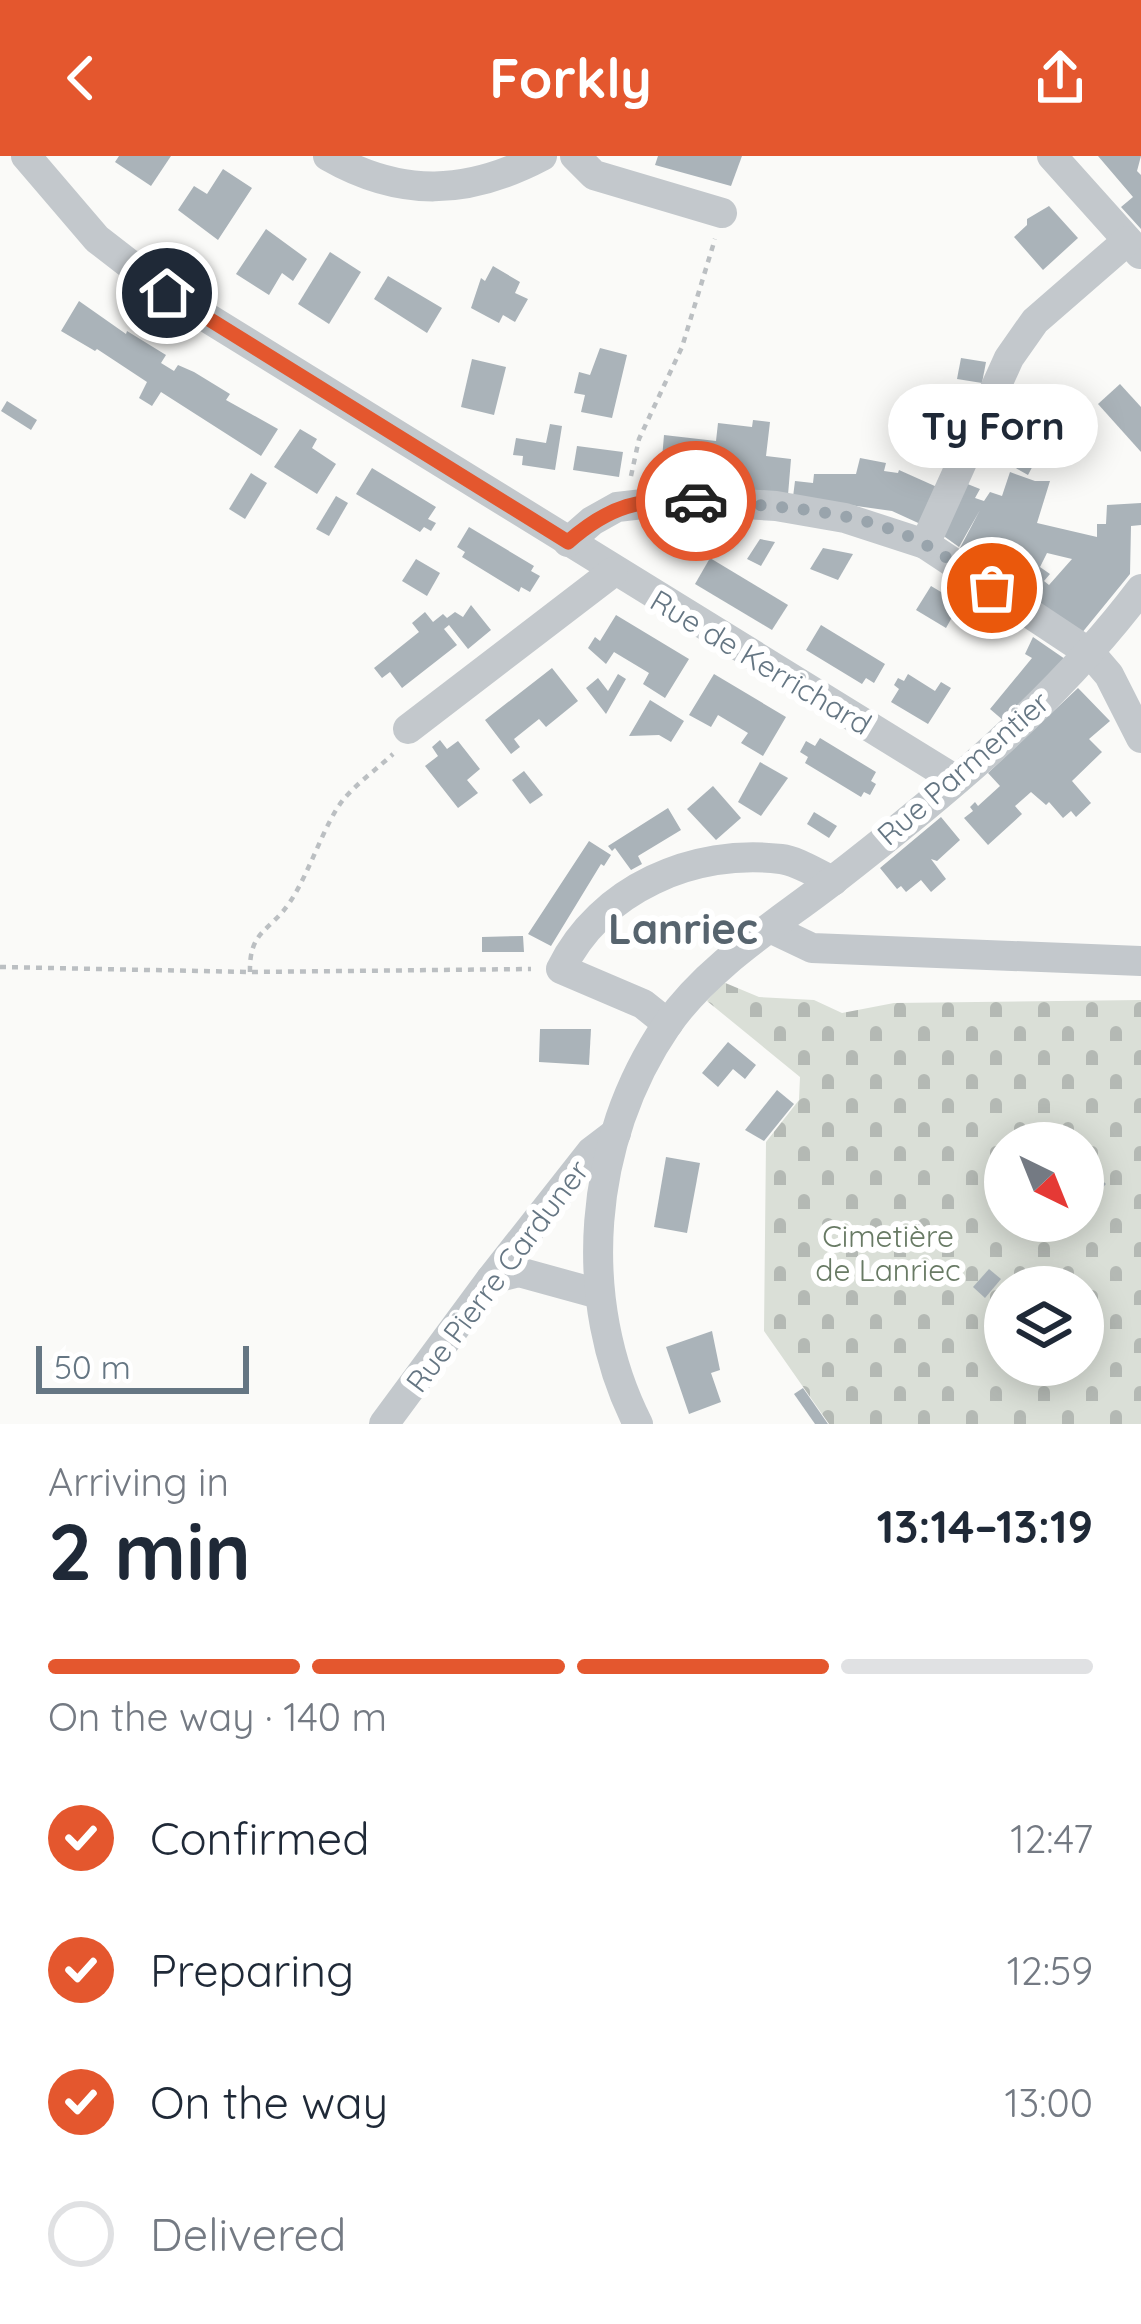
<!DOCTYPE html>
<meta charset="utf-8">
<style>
body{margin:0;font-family:Quicksand,sans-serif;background:#f6f6f7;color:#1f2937;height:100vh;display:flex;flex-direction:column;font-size:45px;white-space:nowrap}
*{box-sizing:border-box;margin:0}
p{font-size:39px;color:#747a83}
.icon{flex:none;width:66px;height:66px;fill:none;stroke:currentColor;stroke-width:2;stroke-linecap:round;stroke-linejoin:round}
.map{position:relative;height:1268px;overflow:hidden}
.panel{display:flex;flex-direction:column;background:#fff;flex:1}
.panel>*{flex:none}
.needle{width:78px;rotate:137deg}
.buttons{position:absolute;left:984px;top:966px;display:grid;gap:24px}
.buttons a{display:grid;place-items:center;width:120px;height:120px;border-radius:50%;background:#fff;box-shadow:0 6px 30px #0003;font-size:60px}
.scale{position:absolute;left:36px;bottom:30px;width:213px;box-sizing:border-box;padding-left:12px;border:6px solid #657683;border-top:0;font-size:33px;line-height:42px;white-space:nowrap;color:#657683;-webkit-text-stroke:9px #fff;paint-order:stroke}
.pin{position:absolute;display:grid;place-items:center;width:102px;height:102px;color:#fff;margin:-51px;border:6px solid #fff;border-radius:50%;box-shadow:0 3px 12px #0007}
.courier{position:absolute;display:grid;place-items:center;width:120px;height:120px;margin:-60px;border:9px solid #e4572e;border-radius:50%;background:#fff;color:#222;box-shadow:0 3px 15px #0007}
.bubble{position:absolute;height:84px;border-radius:42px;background:#fff;box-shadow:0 6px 30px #0003;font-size:39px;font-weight:700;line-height:84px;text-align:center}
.overview em{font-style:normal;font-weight:700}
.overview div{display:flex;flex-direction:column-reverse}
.overview{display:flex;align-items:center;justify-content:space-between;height:204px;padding:0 48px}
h1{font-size:78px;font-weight:700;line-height:90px}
.bar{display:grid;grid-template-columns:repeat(4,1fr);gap:18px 12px;align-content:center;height:144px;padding:0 48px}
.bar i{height:15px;border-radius:9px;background:#e0e1e3}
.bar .on{background:#e4572e}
.bar p{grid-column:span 4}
ol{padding:0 48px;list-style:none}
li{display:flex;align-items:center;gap:36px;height:132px}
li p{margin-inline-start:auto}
li .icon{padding:12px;border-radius:50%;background:#e4572e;color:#fff;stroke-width:4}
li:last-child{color:#747a83}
li i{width:66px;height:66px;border:6px solid #e0e1e3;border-radius:50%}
header{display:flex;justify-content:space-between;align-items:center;height:156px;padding:0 48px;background:#e4572e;color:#fff;font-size:54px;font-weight:700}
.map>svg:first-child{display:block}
</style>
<header><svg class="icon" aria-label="back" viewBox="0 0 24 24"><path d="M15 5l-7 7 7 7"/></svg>Forkly<svg class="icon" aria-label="share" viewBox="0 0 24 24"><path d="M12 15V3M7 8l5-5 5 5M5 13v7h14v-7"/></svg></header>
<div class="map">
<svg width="1141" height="1268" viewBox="0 0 1141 1268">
<defs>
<pattern id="cemetery-stones" width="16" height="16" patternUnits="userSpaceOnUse" patternTransform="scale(3)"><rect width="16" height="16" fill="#dadfd7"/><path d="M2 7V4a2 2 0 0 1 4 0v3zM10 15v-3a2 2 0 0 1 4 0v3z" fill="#b4b9b4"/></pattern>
</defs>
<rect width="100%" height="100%" fill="#fafaf8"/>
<path fill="url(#cemetery-stones)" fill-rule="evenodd" d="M723,826L759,841L814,844L842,857L894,847L1141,844V1268H829L764,1175L766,986L799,944L800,921L707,845ZM1005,987H1083V1065H1005ZM1005,1131H1083V1209H1005Z"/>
<g fill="#aab3b9" fill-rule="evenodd">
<path d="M119,0H171L151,30L115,6Z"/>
<path d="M658,0H742L731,30L655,9Z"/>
<path d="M1098,0H1141L1137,15L1141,19V73L1121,51L1133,41Z"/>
<path d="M223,13L252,32L218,84L178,54L194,30L207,38Z"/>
<path d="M1049,50L1078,82L1043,114L1014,81L1027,69V63Z"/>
<path d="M266,73L307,103L293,125L282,117L269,139L236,118Z"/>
<path d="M330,96L361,116L329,168L298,148Z"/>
<path d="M493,110L520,126L515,137L528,143L515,166L503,159L499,167L471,152L481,122L485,125Z"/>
<path d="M388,120L442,152L427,177L374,143Z"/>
<path d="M79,145L126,178L127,175L166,199L161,207L174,215L178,209L194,216L230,238L226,244L278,273L261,300L161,236L152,250L139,242L147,226L97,193L95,195L61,175Z"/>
<path d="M600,192L627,199L612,262L581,256L585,239L574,237L579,216L590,219Z"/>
<path d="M961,202L986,206L982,227L957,223Z"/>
<path d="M472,203L506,211L494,259L461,251Z"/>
<path d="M1120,228L1141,251V296L1098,248Z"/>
<path d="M7,245L37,264L31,274L1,255Z"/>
<path d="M753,264L770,266L766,300L791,303L788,339L677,328L679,316H673L674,304L662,303L664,279L716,285L718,267L752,271Z"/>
<path d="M1018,265L1032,273L1034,269L1048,281L1028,319L998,302Z"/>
<path d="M550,268L562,270L555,314L522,309L523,300L513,299L516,282L546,287Z"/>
<path d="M300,273L317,283L312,292L336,308L317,338L274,311Z"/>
<path d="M577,290L623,296L619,321L573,314Z"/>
<path d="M860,302L886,307L884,315L898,317L899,314L937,331L927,371L892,355L793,341L795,325L813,327L814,318H856Z"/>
<path d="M372,312L436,351L428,363L436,367L431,375L424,371L420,376L356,338Z"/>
<path d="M1010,316L1035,325H1050L1037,367L1097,381V368H1106L1107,349L1141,347V369L1131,370L1130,418L1081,478L960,392L980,354L959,391L938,376L965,327L980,333L975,342L984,345L990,336L1002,340ZM1047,397L1072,403L1049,429L1044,425L1050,418L1040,411Z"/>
<path d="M251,317L267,327L245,363L229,353Z"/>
<path d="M336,340L348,347L329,380L316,373Z"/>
<path d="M469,371L534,410L531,415L540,420L530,436L521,431L519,436L462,401L465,396L457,391Z"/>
<path d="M760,383L775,386L761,410L747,403Z"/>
<path d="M823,392L853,398L838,424L810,413Z"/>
<path d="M710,402L788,449L772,474L695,428Z"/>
<path d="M416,403L440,417L427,440L402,425Z"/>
<path d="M931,430L973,455L968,464L955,456L946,472L916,454Z"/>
<path d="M471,449L491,474L468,493L449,469L444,473L457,489L402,532L390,516L382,522L374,512L419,476L412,467L425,456L433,466L443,458L447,462L455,456L463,461Z"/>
<path d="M616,459L689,503L665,542L643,528L649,517L614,496L606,508L588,492L595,481L600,485Z"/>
<path d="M821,469L885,508L874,527L866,522L862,528L806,494Z"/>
<path d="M1033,481L1065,503L1004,565L990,553L1032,502L1025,498Z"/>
<path d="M552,512L578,545L546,571L539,563L514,583L520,591L511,598L485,564Z"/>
<path d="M618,518L626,523L606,558L586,532L598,522L608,535Z"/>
<path d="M714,518L786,561L763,600L741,587L748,577L718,559L711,571L689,559Z"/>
<path d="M908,518L935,535L941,526L951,532L928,568L891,546L899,533L894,529L898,522L904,525Z"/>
<path d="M1078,532L1110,565L1089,583L1102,596L1072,625L1091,647L1076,661L1071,655L1063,662L1049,646L1046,649L1031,636L1015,650L1022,658L988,689L964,662L973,655L970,651L975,646L978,650L1000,630L988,617Z"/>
<path d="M650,544L684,565L671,586L659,579L629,580Z"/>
<path d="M820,582L876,616L871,625L876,628L870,639L864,636L861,641L805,607L808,601L800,596L806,585L815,590Z"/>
<path d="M440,584L447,593L458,585L480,613L467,624L478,637L458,652L425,610L438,600L432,591Z"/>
<path d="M760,606L788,622L761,660L738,646Z"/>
<path d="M524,615L543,639L530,648L512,624Z"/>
<path d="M713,630L741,662L716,684L687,653Z"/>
<path d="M668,652L681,674L638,700L642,708L631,714L615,692L612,695L608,690Z"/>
<path d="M814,656L837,670L829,682L807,668Z"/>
<path d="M941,661L960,684L937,705L931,703L946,723L931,736L921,724L906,736L901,730L897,733L880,712Z"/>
<path d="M589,685L611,699L604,710L601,708L551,790L528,778Z"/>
<path d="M523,780L524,796H482V781Z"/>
<path d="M540,873H591L589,909L539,906Z"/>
<path d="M728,886L756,909L745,923L733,913L718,931L702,917Z"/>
<path d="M777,934L794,948L764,985L745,974Z"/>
<path d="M666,1001L700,1007L687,1077L654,1071Z"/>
<path d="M1083,1006L1106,1028L1083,1052Z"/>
<path d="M989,1113L1001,1123L985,1142L973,1131Z"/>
<path d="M712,1175L720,1214L711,1217L721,1246L689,1258L666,1191Z"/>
<path d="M803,1232L828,1268H815L794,1238Z"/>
</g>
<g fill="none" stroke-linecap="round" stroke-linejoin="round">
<g stroke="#bbbfc2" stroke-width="4.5" stroke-dasharray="6 6" stroke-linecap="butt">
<path d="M631,320L639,283L682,191L715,83"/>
<path d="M0,811L250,816L531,813"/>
<path d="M250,816C249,774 270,776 290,746C310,716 324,668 343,644C357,627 377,613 393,598"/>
</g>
<g stroke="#c3c8cc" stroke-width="30">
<path d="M26,0L97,83L167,137L956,624"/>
<path d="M328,0C401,42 468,39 542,0"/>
<path d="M575,0L594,19L722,57"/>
<path d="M1052,0L1140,98"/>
<path d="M568,386L592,365L617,351L678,344L776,350L845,362L925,388L1091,498L1109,519L1141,582"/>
<path d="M925,388L1009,202L1035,165L1127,85"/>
<path d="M408,573L613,416"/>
<path d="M772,773L812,792L1141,805"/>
<path d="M668,868L643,848L561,813C600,733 694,692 781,703C798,705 817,718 833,725"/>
<path d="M491,1123L519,1116L599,1138"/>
<path d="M384,1268L491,1123L591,996L616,977"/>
<path d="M638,1268C575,1144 588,984 667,869C708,810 775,769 831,726C942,640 1056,546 1141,433"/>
</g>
</g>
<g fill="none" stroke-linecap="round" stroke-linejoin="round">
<path stroke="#99a4ac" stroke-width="12" stroke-dasharray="0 21.6" d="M696,345C772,350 860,352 928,390C950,403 970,418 992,432"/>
<path stroke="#e4572e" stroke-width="15" d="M167,137L568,386C610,349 640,342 696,345"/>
</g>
<g text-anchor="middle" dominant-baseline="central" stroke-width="12" stroke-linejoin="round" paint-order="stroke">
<g font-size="30" fill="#657683" stroke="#fff">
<text transform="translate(761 506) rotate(31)">Rue de Kerrichard</text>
<text transform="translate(963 612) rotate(-41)">Rue Parmentier</text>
<text transform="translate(497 1120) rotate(-53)">Rue Pierre Carduner</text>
</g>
<g font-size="30" fill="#687a64" stroke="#fff">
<text x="888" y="1080">Cimetière<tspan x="888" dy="34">de Lanriec</tspan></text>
</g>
<g font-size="42" font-weight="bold" fill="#57646e" stroke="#fff">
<text x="683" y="772">Lanriec</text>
</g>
</g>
</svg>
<div class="buttons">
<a><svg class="needle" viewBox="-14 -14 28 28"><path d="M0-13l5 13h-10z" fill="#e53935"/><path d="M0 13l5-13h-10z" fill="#747a83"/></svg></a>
<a><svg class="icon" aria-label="layers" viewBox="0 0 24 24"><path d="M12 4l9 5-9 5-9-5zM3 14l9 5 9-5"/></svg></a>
</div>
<div class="scale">50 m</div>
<div class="pin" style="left:992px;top:432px;background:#ea580c"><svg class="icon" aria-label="bag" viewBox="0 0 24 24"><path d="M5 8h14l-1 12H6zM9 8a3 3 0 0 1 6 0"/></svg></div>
<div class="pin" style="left:167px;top:137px;background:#1f2937"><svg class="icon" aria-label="home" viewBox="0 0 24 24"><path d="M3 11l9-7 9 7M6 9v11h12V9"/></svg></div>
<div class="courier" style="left:696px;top:345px"><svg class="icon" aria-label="car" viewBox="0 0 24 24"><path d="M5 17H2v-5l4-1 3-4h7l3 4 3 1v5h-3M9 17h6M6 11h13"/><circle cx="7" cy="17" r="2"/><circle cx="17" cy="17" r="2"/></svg></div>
<div class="bubble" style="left:888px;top:228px;width:210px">Ty Forn</div>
</div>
<section class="panel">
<div class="overview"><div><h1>2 min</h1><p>Arriving in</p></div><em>13:14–13:19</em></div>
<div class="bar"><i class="on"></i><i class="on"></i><i class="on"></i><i></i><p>On the way · 140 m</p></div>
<ol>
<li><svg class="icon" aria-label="check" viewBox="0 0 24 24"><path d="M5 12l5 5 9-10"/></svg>Confirmed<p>12:47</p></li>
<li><svg class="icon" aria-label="check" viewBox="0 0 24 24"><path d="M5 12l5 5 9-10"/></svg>Preparing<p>12:59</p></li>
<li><svg class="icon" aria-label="check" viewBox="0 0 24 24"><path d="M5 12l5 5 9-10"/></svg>On the way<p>13:00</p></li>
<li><i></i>Delivered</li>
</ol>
</section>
